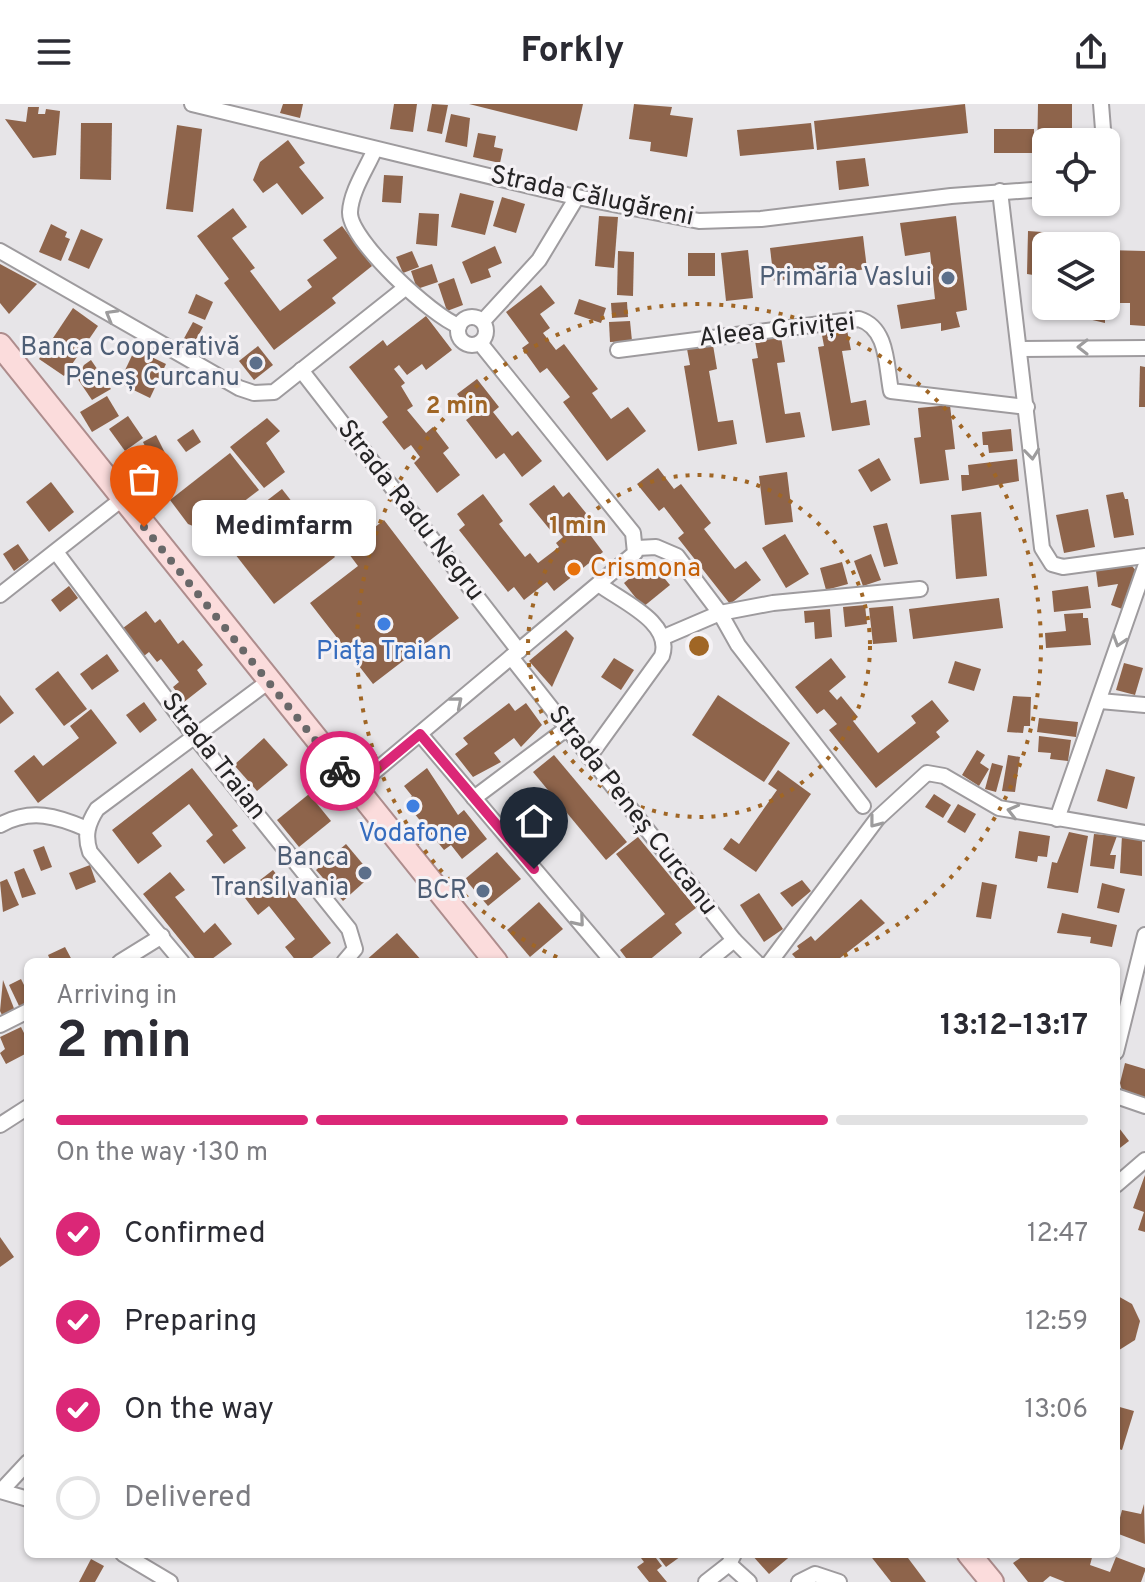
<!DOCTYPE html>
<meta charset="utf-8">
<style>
body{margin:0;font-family:Overpass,sans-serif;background:#f2f2f3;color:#2b2b33;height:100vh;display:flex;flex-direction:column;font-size:30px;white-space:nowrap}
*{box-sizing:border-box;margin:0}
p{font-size:26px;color:#7c7c81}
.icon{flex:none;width:44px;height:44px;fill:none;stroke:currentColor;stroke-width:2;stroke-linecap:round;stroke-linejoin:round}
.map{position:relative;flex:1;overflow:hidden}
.details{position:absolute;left:24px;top:854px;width:1096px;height:600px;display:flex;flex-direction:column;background:#fff;border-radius:12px;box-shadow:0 2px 6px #0004}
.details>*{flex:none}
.controls{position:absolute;left:1032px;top:24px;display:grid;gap:16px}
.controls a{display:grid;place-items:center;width:88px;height:88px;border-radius:12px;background:#fff;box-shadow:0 2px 6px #0004;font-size:40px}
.pin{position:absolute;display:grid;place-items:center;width:68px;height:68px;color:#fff;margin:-82px -34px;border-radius:50% 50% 50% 0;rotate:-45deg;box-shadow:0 0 8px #0007}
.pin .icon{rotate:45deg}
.courier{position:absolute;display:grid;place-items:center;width:80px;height:80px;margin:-40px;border:6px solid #db2777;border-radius:50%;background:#fff;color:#222;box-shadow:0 2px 10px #0007}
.bubble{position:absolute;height:56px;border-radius:12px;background:#fff;box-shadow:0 2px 6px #0004;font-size:26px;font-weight:700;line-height:56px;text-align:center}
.summary em{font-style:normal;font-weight:700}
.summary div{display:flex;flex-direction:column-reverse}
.summary{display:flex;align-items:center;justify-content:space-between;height:136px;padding:0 32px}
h1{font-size:52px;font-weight:700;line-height:60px}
.bar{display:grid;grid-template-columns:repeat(4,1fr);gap:12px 8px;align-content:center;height:96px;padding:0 32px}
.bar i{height:10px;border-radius:6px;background:#e1e1e2}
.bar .selected{background:#db2777}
.bar p{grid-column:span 4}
ol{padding:0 32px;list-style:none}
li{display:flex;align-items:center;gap:24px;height:88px}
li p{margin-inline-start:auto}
li .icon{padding:8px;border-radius:50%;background:#db2777;color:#fff;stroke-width:4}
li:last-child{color:#7c7c81}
li i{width:44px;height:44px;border:4px solid #e1e1e2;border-radius:50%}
header{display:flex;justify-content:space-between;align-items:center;height:104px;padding:0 32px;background:#fff;font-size:36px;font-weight:700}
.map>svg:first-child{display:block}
</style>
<header><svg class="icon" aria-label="menu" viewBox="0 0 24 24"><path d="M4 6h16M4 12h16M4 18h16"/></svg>Forkly<svg class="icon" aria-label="share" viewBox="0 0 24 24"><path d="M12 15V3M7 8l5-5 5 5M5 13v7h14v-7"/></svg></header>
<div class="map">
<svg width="1145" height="1478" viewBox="0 0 1145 1478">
<rect width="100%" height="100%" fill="#e7e5e8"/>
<g fill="#8e644b">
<path d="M283,0H303L300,14L280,9Z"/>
<path d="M394,0H417L413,28L390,25Z"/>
<path d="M432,0L448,1L442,30L427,27Z"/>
<path d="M469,0H583L577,27Z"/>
<path d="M634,0L672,3L670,11L693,14L687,53L650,47L651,38L629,35Z"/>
<path d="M965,0L968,29L817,46L814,17Z"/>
<path d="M1038,0H1072V38H1046V55H1037Z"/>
<path d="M28,3H39L38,10H45L46,5L60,7L56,51L33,54L5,15L26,18Z"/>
<path d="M451,10L470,14L467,43L445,38Z"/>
<path d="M81,19H112L111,76L80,75Z"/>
<path d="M811,19L814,45L740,52L737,26Z"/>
<path d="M177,21L202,25L193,108L166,105Z"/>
<rect x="994" y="25" width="40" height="24"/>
<path d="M478,29L496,32L494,43L503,45L500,59L473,53Z"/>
<path d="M288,36L305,59L299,63L324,94L302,111L277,79L263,89L253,76L260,58Z"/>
<path d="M865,54L869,82L839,86L836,57Z"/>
<path d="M384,71L403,72L401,99L382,98Z"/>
<path d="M460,89L494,97L485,131L451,123Z"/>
<path d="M502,93L525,100L516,129L493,122Z"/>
<path d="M233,104L247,123L232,134L255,164L250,167L280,207L312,183L307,176L337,154L323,136L342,122L372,162L332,194L336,199L274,246L224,179L229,175L197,132Z"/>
<path d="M419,109L439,110L437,142L416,140Z"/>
<path d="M599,112L618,113L614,164L595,162Z"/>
<path d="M956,112L967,206L956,208L960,223L941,227V219L901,225L897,201L935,195L930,148L905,152L900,119Z"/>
<path d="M51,120L67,128L65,133L70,135L61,157L39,148Z"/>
<path d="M81,125L103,135L89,165L68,156Z"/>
<path d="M1028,127L1056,129L1057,142H1046L1043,148L1046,173L1027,170Z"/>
<path d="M863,132L867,165L774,177L770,144Z"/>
<path d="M495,142L502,159L488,165L491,173L471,180L462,158Z"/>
<path d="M748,146L753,194L726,197L721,149Z"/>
<path d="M1106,146L1145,147V222L1130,221V199H1106Z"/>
<path d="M412,147L419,163L403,169L396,153Z"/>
<path d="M618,147L634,148L633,192L617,191Z"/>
<rect x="688" y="149" width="27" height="23"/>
<path d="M0,160L37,180L9,210L0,199Z"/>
<path d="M432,160L438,178L417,185L411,167Z"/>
<path d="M454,174L463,201L447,207L438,180Z"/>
<path d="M541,181L555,199L540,210L550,224L543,229L556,246L564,240L598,285L592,289L611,315L628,303L646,327L607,357L563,298L570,293L547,264L540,269L522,244L529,239L506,208Z"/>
<path d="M196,190L213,198L205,216L188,209Z"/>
<path d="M579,195L606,204L601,219L574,210Z"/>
<path d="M627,198L628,213L612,214L611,199Z"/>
<path d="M1084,202H1105V219L1084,214Z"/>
<path d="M73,204L98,222L64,272L39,255Z"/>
<path d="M426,212L452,246L426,266L422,260L407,271L399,261L394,265L405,279L401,282L413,302L407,306L426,329L433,323L449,344L443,349L460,371L437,389L414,359L420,353L411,341L404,346L382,318L388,313L349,263L383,236L387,242Z"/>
<path d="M630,217L632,237L610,238L609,218Z"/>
<path d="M193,218L203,223L192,243L182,238Z"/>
<path d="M846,221L851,246L842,247L851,299L866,296L870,321L832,327L818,243L824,242L821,226Z"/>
<path d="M781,233L785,258L777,259L785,310L800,308L805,333L766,339L752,255L758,254L755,237Z"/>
<path d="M713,241L717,265L709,267L718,318L733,316L737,340L698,347L684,262L690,261L687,245Z"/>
<path d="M258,242L273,261L254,276L239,257Z"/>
<path d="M135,245L166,260L150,294L119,279Z"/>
<path d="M91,256L111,285L92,296L77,274L84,261Z"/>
<path d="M1140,262L1145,263V303H1139Z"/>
<path d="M477,275L499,303L493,308L512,332L518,327L542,357L522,373L504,349L496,355L466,316L473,311L457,290Z"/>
<path d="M107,292L119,312L92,328L80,308Z"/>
<path d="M950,301L955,345L945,346L949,376L920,380L914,334L921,333L918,304Z"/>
<path d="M128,312L143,334L125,347L109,325Z"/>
<path d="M267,314L280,327L266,339L285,368L264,384L230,343Z"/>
<path d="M193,325L201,338L186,348L177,336Z"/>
<path d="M1011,325L1013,347L989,349L988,341H983L982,328Z"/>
<path d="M156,331L172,363L158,370L143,338Z"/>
<path d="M230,349L259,386L205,427L188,420L170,396Z"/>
<path d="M879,354L891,376L871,388L858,366Z"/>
<path d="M1017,355L1019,377L962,387L961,371H969L968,361Z"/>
<path d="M658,364L674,385L681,380L711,419L704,425L735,465L746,457L761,476L730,500L678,434L684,429L664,403L659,407L637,380Z"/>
<path d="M787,368L793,418L765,421L759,372Z"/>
<path d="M51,378L74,408L49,428L26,398Z"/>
<path d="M554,381L563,393L569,388L590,414L582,420L603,448L554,487L547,478L524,496L514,483L508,488L459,426L465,421L457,410L483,390L503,417L499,420L525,453L530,449L538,459L559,443L556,439L563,433L556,424L551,427L529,400Z"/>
<path d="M282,385L335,453L274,500L221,432Z"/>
<path d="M1123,388L1125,395H1128L1134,431L1114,434L1106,391Z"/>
<path d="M1088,405L1095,443L1064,449L1056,411Z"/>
<path d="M981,408L987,472L956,475L951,411Z"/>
<path d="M384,416L459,514L373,580L310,499L358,462L346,446Z"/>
<path d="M887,419L898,460L884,463L873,422Z"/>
<path d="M785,430L809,470L786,484L762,444Z"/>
<path d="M18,440L29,456L14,467L3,450Z"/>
<path d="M871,450L881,476L863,482L854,457Z"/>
<path d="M650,457L670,481L643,503L624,479Z"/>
<path d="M842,458L848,480L826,486L820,464Z"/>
<path d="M1132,462L1138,469L1125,506L1111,501L1118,480L1098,483L1096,467Z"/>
<path d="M69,482L78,494L60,508L51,496Z"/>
<path d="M1088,482L1091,504L1054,508L1052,487Z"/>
<path d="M999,494L1003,524L913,535L909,505Z"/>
<path d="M865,501L867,520L845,523L843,503Z"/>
<path d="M893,502L897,538L873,540L869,504Z"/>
<path d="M830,505L832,533L815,535L814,518L805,519L804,507Z"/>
<path d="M146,507L155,519L160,515L178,540L183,536L203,561L197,566L207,580L184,598L173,583L179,578L161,555L157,558L149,548L144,552L123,524Z"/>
<path d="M1083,509V514H1088L1091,541L1046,544L1045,529L1066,527L1064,510Z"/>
<path d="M566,526L574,534L552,583L529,557Z"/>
<path d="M107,550L119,567L92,586L80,570Z"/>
<path d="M614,554L634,566L621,586L601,573Z"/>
<path d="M831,554L846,573L829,587L837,596L841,592L858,613L853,617L878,649L916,619L911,612L932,596L949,617L936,628L940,633L876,684L829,626L837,620L824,605L817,610L795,583Z"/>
<path d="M955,557L981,565L974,587L948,579Z"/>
<path d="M1124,559L1143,564L1135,591L1116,586Z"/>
<path d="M58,567L87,605L64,622L35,585Z"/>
<path d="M0,591L14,609L0,620Z"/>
<path d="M718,591L790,639L764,678L692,631Z"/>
<path d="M1013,592L1031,593L1030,622H1024L1023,629L1007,628Z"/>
<path d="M144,598L157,616L140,629L126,611Z"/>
<path d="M509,599L515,607L526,599L542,621L521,643L514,634L494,649L501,658L473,673L455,650L468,640L463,634Z"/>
<path d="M91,605L117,639L38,699L14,667L34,651L43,662L79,634L70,622Z"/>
<path d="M1039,614L1078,618L1076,633L1037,628Z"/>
<path d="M1039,632L1071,636L1068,657L1050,655L1051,649L1038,648Z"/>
<path d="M264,634L288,661L257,687L234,661Z"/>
<path d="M977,646L985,651L980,659L989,665L979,682L962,671Z"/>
<path d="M554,651L627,738L606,756L533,668Z"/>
<path d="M1008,651L1020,653L1015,688L1002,687Z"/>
<path d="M992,659L1003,662L996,688L985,685Z"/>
<path d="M192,664L238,722L232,726L246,744L224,760L206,737L213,731L189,700L152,729L162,742L138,760L112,726Z"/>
<path d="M427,664L458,711L464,706L487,735L462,755L451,741L444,746L405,698L412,692L404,682Z"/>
<path d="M1106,665L1135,673L1127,705L1097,697Z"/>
<path d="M778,666L811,690L756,768L723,745L731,734L739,740L777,686L768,680Z"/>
<path d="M309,690L331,717L299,743L277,716Z"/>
<path d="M934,690L951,701L943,714L925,703Z"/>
<path d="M958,700L976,710L965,729L947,718Z"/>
<path d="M1019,727L1050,732L1047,753L1038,752L1037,758L1015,754Z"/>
<path d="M1069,728L1088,732L1078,789L1047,784L1052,758L1057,759Z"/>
<path d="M1094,730L1117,732L1110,751H1116L1114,765L1090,762Z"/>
<path d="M1122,731L1142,734V772L1120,769Z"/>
<path d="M638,733L696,804L675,820L682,829L647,858H629L620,846L665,810L616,750Z"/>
<path d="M346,740L372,771L343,797L316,766Z"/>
<path d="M44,742L52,763L41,767L33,746Z"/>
<path d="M497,748L521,775L488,802L465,775Z"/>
<path d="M90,761L96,778L76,786L69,769Z"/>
<path d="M24,764L36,790L22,794L14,768Z"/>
<path d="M273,766L331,839L307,858H297L285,843L295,835L269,802L258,811L242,790Z"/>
<path d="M170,768L185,786L175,793L204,829L215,819L232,840L208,858H198L143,790Z"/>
<path d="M7,775L19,801L3,808L0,778Z"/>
<path d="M802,776L811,787L792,803L780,789Z"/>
<path d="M982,778L997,781L991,815L976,813Z"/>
<path d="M1102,779L1125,785L1119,809L1097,804Z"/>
<path d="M759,789L783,825L764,838L740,801Z"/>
<path d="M861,795L885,819L835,858H799L792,850L799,845L797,842L811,832L815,837Z"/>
<path d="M539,798L563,825L530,853L507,826Z"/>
<path d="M1062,809L1117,821L1112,843L1090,839L1091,833L1057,829Z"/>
<path d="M397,829L423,858H364Z"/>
<path d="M65,843L73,858H51L48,851Z"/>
<path d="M21,875L28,889V900L20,904L9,881Z"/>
<path d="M3,876L15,907L3,913L0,907Z"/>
<path d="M21,923L28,937L24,943L27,949L6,960L0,949L5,945L0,933Z"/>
<path d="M1125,959L1145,965V995L1122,987L1120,979Z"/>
<path d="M1116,1020L1129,1037L1116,1047Z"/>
<path d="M1145,1071V1128L1138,1126L1144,1108L1133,1104Z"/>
<path d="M0,1133L14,1153L0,1163Z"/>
<path d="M1116,1191L1132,1200L1140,1217L1135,1236L1116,1248Z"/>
<path d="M1116,1302L1134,1307L1122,1346L1116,1344Z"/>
<path d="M1144,1400L1145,1440L1116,1429L1122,1406L1141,1410Z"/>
<path d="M638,1450H653L662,1462L657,1466L667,1478H649L637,1463L644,1458Z"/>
<path d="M656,1450H684L666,1463Z"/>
<path d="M751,1450H793L769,1470Z"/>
<path d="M869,1450H905L926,1478H891Z"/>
<path d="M1026,1450H1093L1090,1461L1110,1468L1116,1453L1145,1464V1467L1141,1478H1065L1050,1472L1043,1478H1028L1013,1459Z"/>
<path d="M91,1455L104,1462L95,1478H79Z"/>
</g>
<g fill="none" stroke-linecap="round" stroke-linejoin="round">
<defs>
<g id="minor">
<path d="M192,0L567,91L699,117L761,115L951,92L1046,85"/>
<path d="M1101,0L1104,38"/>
<path d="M375,45C367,64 351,87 350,108C349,136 432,212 459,222"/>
<path d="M1000,87L1042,444L1052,460L1063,463L1145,452"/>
<path d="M0,147L239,284L254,289L274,288L405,184"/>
<circle cx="472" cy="227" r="14"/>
<path d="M483,217L539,156L577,93"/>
<path d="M1021,245L1145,244"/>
<path d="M618,246L859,215C888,224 886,261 891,287L1027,303"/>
<path d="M301,266L519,547"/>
<path d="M637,444L656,443L677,452L720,509L738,541L863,702"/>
<path d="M56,448L195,633L349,825L355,845L344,858"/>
<path d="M0,491L122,395"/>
<path d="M664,533L720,509L773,499L920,485"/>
<path d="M511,553L734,836L756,858"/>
<path d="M1100,597L1145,601"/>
<path d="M420,630L613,858"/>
<path d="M589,653L662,552C673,519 623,498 600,481"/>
<path d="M355,684L635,449L633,429L480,239"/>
<path d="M474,694L566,625"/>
<path d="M1057,715L1145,463"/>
<path d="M0,721C31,704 57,712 87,725"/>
<path d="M120,858L162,832"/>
<path d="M182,858L90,748C84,731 88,719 97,705L269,577"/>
<path d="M707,858L734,836"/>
<path d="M770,858L877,715L927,669L944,672L999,704L1145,729"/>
<path d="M0,921L28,907"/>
<path d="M1116,948L1145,831"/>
<path d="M1116,992L1145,1002"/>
<path d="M0,1021L28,1003"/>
<path d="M1116,1081L1145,1056"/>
<path d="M0,1387L28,1395"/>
<path d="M1,1387L28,1358"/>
<path d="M123,1450L170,1478"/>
<path d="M729,1460L749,1478"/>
<path d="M706,1478L729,1460L734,1450"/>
<path d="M799,1478L815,1470L839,1478"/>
</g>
<g id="primary">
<path d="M0,241L496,858"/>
<path d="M969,1450L992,1478"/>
</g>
</defs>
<use href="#minor" stroke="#9e9b9e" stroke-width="18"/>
<use href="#primary" stroke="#ae8d8d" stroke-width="26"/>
<use href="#minor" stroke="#fff" stroke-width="14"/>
<use href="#primary" stroke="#fbdcdc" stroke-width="22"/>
</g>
<defs><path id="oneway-chevron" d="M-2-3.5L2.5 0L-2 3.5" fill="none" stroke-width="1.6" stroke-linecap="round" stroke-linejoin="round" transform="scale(2)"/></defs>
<g stroke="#9d9c9d">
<use href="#oneway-chevron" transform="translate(111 211) rotate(-150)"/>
<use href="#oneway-chevron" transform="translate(1083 243) rotate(180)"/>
<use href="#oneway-chevron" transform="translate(1032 350) rotate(84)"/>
<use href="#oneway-chevron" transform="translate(1119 537) rotate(108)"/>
<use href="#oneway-chevron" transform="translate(457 598) rotate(-40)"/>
<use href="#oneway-chevron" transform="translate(1013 707) rotate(-166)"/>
<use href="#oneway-chevron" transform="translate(875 718) rotate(128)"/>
<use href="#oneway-chevron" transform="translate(579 817) rotate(50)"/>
</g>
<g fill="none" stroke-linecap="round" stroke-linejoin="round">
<path stroke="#696869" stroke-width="8" stroke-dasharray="0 14.4" d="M144,423L340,667"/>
<path stroke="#db2777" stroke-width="10" d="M340,667L355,684L420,630L534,765"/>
</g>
<g fill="none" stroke="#a06625" stroke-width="4" stroke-dasharray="4 8">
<circle cx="699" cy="542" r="171"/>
<path d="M568 858A342 342 0 1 1 830 858"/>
</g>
<g fill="#5c6f8a" stroke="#f5f2f5" stroke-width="3">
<circle cx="948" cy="174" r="8"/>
<circle cx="256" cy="259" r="8"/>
<circle cx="365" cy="769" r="8"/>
<circle cx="483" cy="787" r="8"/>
</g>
<circle fill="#e8710a" stroke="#f5f2f5" stroke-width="3" cx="574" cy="465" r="8"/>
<g fill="#3f7fe0" stroke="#f5f2f5" stroke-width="3">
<circle cx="384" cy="520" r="8"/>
<circle cx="413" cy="702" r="8"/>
</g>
<g text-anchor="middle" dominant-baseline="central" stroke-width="6" stroke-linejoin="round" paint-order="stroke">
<g font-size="26" fill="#252425" stroke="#f5f2f5">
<text transform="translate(592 93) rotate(12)">Strada Călugăreni</text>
<text transform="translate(777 227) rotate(-6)">Aleea Griviței</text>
<text transform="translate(410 407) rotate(52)">Strada Radu Negru</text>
<text transform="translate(213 653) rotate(52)">Strada Traian</text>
<text transform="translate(632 707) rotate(52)">Strada Peneș Curcanu</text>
</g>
<g font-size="26" fill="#4e5e75" stroke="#f5f2f5" text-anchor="end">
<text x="932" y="174">Primăria Vaslui</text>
<text x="240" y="244">Banca Cooperativă<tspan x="240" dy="30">Peneș Curcanu</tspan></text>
<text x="349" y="754">Banca<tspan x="349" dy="30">Transilvania</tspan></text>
<text x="467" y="787">BCR</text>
</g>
<g font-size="26" fill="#c56008" stroke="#f5f2f5" text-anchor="start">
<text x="590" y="465">Crismona</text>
</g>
<g font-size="26" fill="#366cbe" stroke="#f5f2f5">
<text x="384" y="548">Piața Traian</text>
<text x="413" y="730">Vodafone</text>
</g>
</g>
<circle cx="699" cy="542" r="12" fill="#a06625" stroke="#f5f2f5" stroke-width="4"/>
<g font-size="24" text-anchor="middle" font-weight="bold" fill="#a06625" stroke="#f5f2f5" stroke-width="6" stroke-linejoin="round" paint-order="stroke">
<text x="457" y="309">2 min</text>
<text x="578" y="429">1 min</text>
</g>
</svg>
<div class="controls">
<a><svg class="icon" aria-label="locate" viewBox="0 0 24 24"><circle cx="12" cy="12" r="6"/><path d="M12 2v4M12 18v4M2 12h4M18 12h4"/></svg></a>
<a><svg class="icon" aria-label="layers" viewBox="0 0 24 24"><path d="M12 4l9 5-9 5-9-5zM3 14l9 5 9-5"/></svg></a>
</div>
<div class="pin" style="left:144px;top:423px;background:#ea580c"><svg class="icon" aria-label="bag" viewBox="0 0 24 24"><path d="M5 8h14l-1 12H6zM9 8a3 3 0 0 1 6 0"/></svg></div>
<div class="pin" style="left:534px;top:765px;background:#1f2937"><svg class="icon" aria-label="home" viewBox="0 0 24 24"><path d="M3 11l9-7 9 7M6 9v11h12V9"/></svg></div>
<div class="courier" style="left:340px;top:667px"><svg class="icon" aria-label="bike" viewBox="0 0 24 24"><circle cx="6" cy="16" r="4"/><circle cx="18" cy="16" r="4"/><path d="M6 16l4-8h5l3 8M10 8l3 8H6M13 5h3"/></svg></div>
<div class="bubble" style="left:192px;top:396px;width:184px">Medimfarm</div>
<section class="details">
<div class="summary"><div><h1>2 min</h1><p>Arriving in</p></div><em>13:12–13:17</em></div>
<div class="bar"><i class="selected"></i><i class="selected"></i><i class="selected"></i><i></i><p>On the way · 130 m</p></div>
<ol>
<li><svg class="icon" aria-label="check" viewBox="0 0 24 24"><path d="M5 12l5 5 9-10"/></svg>Confirmed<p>12:47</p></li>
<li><svg class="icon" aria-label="check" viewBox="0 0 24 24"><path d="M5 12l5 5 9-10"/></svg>Preparing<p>12:59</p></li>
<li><svg class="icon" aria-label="check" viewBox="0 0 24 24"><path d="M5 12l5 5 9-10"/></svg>On the way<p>13:06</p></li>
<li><i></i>Delivered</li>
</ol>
</section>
</div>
